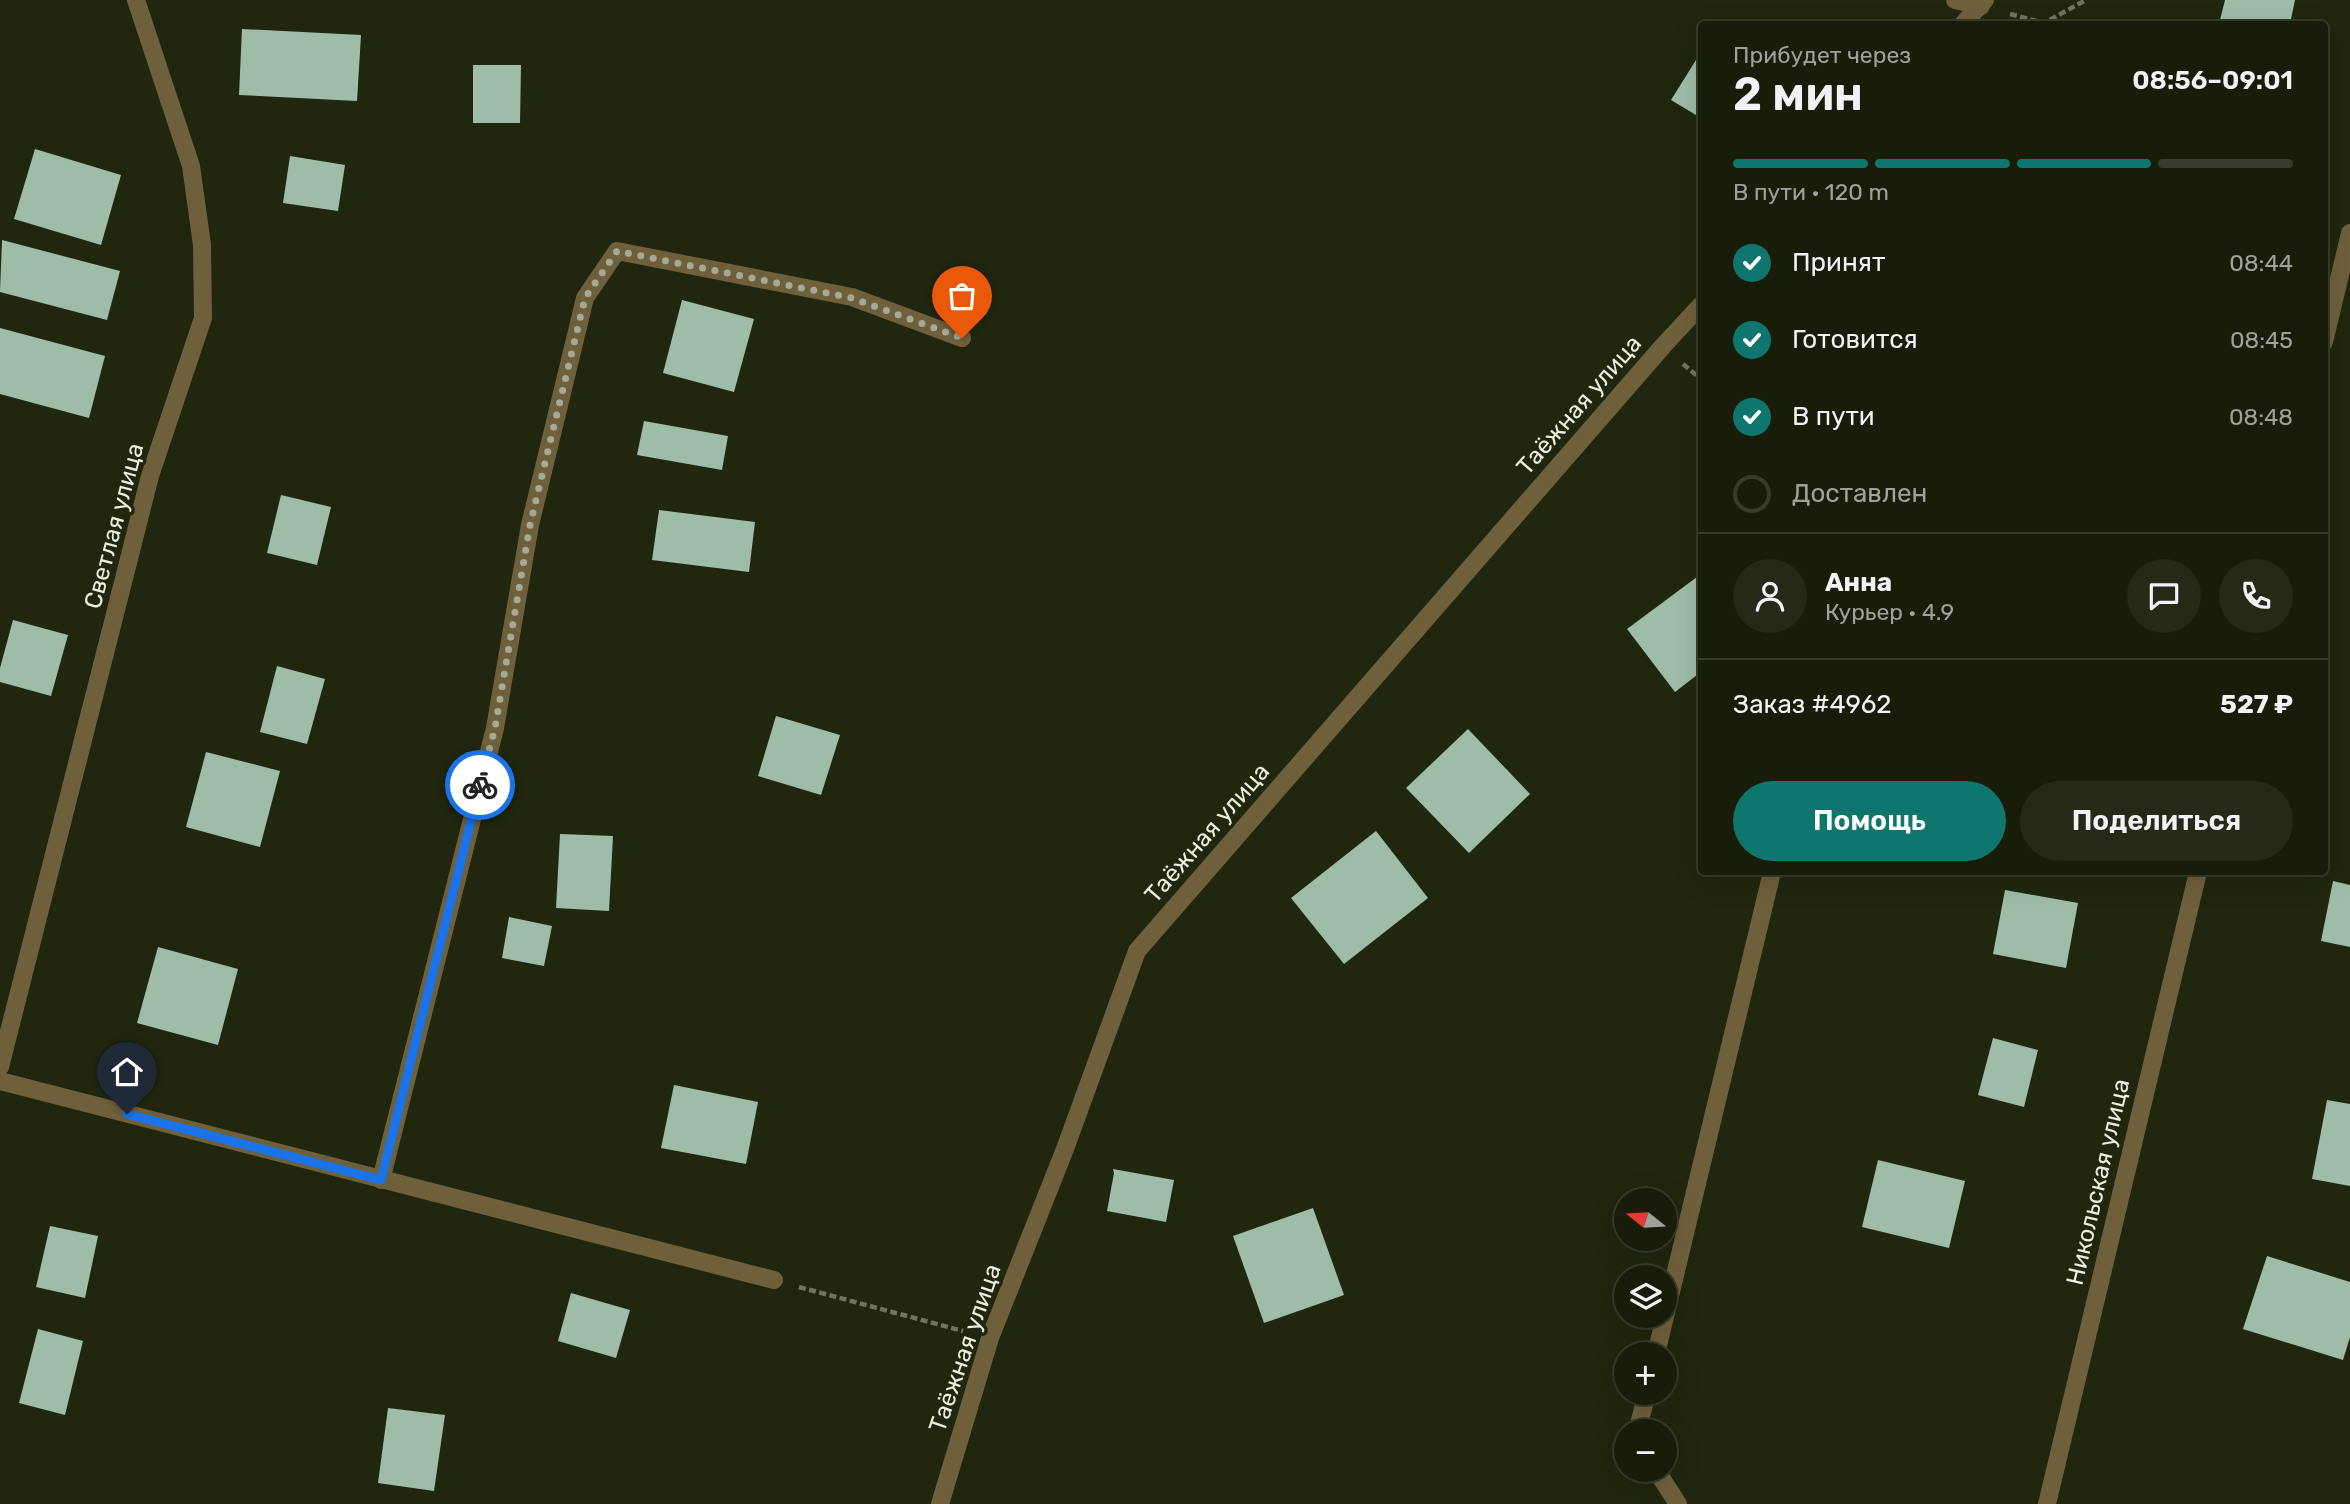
<!DOCTYPE html>
<html lang="ru">
<meta charset="utf-8">
<style>
body{margin:0;font-family:Rubik,sans-serif;background:#252a18;color:#f1f3f6;height:100vh;display:flex;flex-direction:column;font-size:26px;white-space:nowrap}
*{box-sizing:border-box;margin:0}
p{font-size:23px;color:#9fa29c}
.icon{flex:none;width:38px;height:38px;fill:none;stroke:currentColor;stroke-width:2;stroke-linecap:round;stroke-linejoin:round}
.map{position:relative;flex:1;overflow:hidden}
.panel{position:absolute;left:1698px;top:21px;width:630px;height:854px;display:flex;flex-direction:column;background:#181d0a;border-radius:7px;box-shadow:0 7px 28px #0002,0 0 0 2px #363b2b}
.panel>*{flex:none}
.needle{width:46px;rotate:288deg}
.controls{position:absolute;left:1614px;top:1188px;display:grid;gap:14px}
.controls a{display:grid;place-items:center;width:63px;height:63px;border-radius:50%;background:#181d0a;box-shadow:0 7px 28px #0002,0 0 0 2px #363b2b;font-size:35px}
.pin{position:absolute;display:grid;place-items:center;width:60px;height:60px;color:#fff;margin:-72px -30px;border-radius:50% 50% 50% 0;rotate:-45deg;box-shadow:0 0 7px #0007}
.pin .icon{rotate:45deg}
.courier{position:absolute;display:grid;place-items:center;width:70px;height:70px;margin:-35px;border:5px solid #1a73e8;border-radius:50%;background:#fff;color:#222;box-shadow:0 2px 9px #0007}
.head em{font-style:normal;font-weight:600}
.head div{display:flex;flex-direction:column-reverse}
.head{display:flex;align-items:center;justify-content:space-between;height:119px;padding:0 35px}
h1{font-size:46px;font-weight:600;line-height:52px}
.bar{display:grid;grid-template-columns:repeat(4,1fr);gap:10px 7px;align-content:center;height:84px;padding:0 35px}
.bar i{height:9px;border-radius:5px;background:#363b2b}
.bar .active{background:#0f766e}
.bar p{grid-column:span 4}
.line{display:flex;align-items:center;gap:18px;padding:0 35px;border-top:2px solid #363b2b}
.line div{flex:1}
.round{display:grid;place-items:center;flex:none;width:74px;height:74px;border-radius:37px;background:#252a18}
ol{padding:0 35px;list-style:none}
li{display:flex;align-items:center;gap:21px;height:77px}
li p{margin-inline-start:auto}
li .icon{padding:7px;border-radius:50%;background:#0f766e;color:#fff;stroke-width:4}
li:last-child{color:#9fa29c}
li i{width:38px;height:38px;border:4px solid #363b2b;border-radius:50%}
.button{display:flex;gap:14px;margin-top:auto;padding:14px 35px}
.button a{flex:1;height:80px;border-radius:42px;background:#0f766e;color:#fff;font-size:28px;font-weight:600;line-height:80px;text-align:center}
.button a+a{background:#252a18;color:#f1f3f6}
.map>svg:first-child{display:block}
</style>
<div class="map">
<svg width="2350" height="1504" viewBox="0 0 2350 1504">
<rect width="100%" height="100%" fill="#20270e"/>
<g fill="#9fbca8">
<path d="M2225,0H2295L2290,24H2219Z"/>
<path d="M242,29L361,35L357,101L239,95Z"/>
<path d="M1701,52V118L1671,100Z"/>
<path d="M473,65H521L520,123H473Z"/>
<path d="M35,149L121,175L101,245L14,219Z"/>
<path d="M290,156L345,165L338,211L283,203Z"/>
<path d="M2,240L120,271L107,320L0,292Z"/>
<path d="M682,300L754,319L734,392L663,373Z"/>
<path d="M0,328L105,356L89,418L0,394Z"/>
<path d="M644,421L728,436L722,470L637,455Z"/>
<path d="M281,495L331,507L317,565L267,553Z"/>
<path d="M659,510L755,522L749,572L652,560Z"/>
<path d="M1701,574V672L1675,692L1627,629Z"/>
<path d="M13,620L68,635L51,696L0,682V668Z"/>
<path d="M277,666L325,679L307,744L260,732Z"/>
<path d="M776,716L840,735L821,795L758,776Z"/>
<path d="M1468,729L1530,794L1469,853L1406,788Z"/>
<path d="M206,752L280,771L260,847L186,827Z"/>
<path d="M1376,831L1428,898L1344,964L1291,898Z"/>
<path d="M560,834L613,836L609,911L556,908Z"/>
<path d="M2333,881L2350,885V947L2321,941Z"/>
<path d="M2005,890L2078,903L2066,968L1993,954Z"/>
<path d="M509,917L552,926L544,966L502,958Z"/>
<path d="M158,947L238,969L218,1045L137,1023Z"/>
<path d="M1993,1038L2038,1050L2024,1107L1978,1095Z"/>
<path d="M674,1085L758,1102L746,1164L661,1148Z"/>
<path d="M2327,1100L2350,1104V1186L2312,1179Z"/>
<path d="M1878,1160L1965,1181L1949,1248L1862,1227Z"/>
<path d="M1113,1169L1174,1180L1166,1222L1107,1211L1114,1173Z"/>
<path d="M1313,1208L1344,1295L1264,1323L1233,1236Z"/>
<path d="M50,1226L98,1236L85,1298L36,1287Z"/>
<path d="M2267,1256L2350,1282V1337L2343,1360L2243,1329Z"/>
<path d="M571,1293L630,1310L616,1358L558,1341Z"/>
<path d="M38,1329L83,1341L65,1415L19,1403Z"/>
<path d="M388,1408L445,1415L434,1491L378,1483Z"/>
</g>
<g fill="none" stroke-linecap="round" stroke-linejoin="round">
<g stroke="#6f7660" stroke-width="4.5" stroke-dasharray="7 3.5" stroke-linecap="butt">
<path d="M2010,14L2044,23L2086,0"/>
<path d="M1683,364L1701,379"/>
<path d="M799,1287L963,1331"/>
</g>
<g stroke="#6f603c" stroke-width="18">
<path d="M0,1081L774,1280"/>
<path d="M381,1180L495,728L530,525L585,298L617,251L852,297L962,338"/>
<path d="M1656,1354L1772,872"/>
<path d="M1637,1432L1647,1393"/>
<path d="M1656,1470L1678,1504"/>
</g>
<g stroke="#6f603c" stroke-width="18">
<path d="M1955,0L1981,6"/>
<path d="M1963,24L1985,0"/>
<path d="M2324,342L2350,233"/>
<path d="M0,1067L150,476L203,318L202,245L191,166L136,0"/>
<path d="M940,1504L990,1338L1065,1149L1137,951L1663,346L1701,305"/>
<path d="M2047,1504L2198,872"/>
</g>
</g>
<g fill="none" stroke-linecap="round" stroke-linejoin="round">
<path stroke="#a4aa96" stroke-width="7" stroke-dasharray="0 12.6" d="M480,785L495,728L530,525L585,298L617,251L852,298L962,338"/>
<path stroke="#1a73e8" stroke-width="9" d="M127,1114L381,1180L480,785"/>
</g>
<g text-anchor="middle" dominant-baseline="central" stroke-width="7" stroke-linejoin="round" paint-order="stroke">
<g font-size="24" fill="#ebf0e0" stroke="#20270e">
<text transform="translate(1579 405) rotate(-49)">Таёжная улица</text>
<text transform="translate(114 526) rotate(-75)">Светлая улица</text>
<text transform="translate(1207 833) rotate(-49)">Таёжная улица</text>
<text transform="translate(2098 1182) rotate(-77)">Никольская улица</text>
<text transform="translate(965 1348) rotate(-71)">Таёжная улица</text>
</g>
</g>
</svg>
<div class="controls">
<a><svg class="needle" viewBox="-14 -14 28 28"><path d="M0-13l5 13h-10z" fill="#e53935"/><path d="M0 13l5-13h-10z" fill="#9fa29c"/></svg></a>
<a><svg class="icon" aria-label="layers" viewBox="0 0 24 24"><path d="M12 4l9 5-9 5-9-5zM3 14l9 5 9-5"/></svg></a>
<a>+</a>
<a>−</a>
</div>
<div class="pin" style="left:962px;top:338px;background:#ea580c"><svg class="icon" aria-label="bag" viewBox="0 0 24 24"><path d="M5 8h14l-1 12H6zM9 8a3 3 0 0 1 6 0"/></svg></div>
<div class="pin" style="left:127px;top:1114px;background:#1f2937"><svg class="icon" aria-label="home" viewBox="0 0 24 24"><path d="M3 11l9-7 9 7M6 9v11h12V9"/></svg></div>
<div class="courier" style="left:480px;top:785px"><svg class="icon" aria-label="bike" viewBox="0 0 24 24"><circle cx="6" cy="16" r="4"/><circle cx="18" cy="16" r="4"/><path d="M6 16l4-8h5l3 8M10 8l3 8H6M13 5h3"/></svg></div>
<section class="panel">
<div class="head"><div><h1>2 мин</h1><p>Прибудет через</p></div><em>08:56–09:01</em></div>
<div class="bar"><i class="active"></i><i class="active"></i><i class="active"></i><i></i><p>В пути · 120 m</p></div>
<ol>
<li><svg class="icon" aria-label="check" viewBox="0 0 24 24"><path d="M5 12l5 5 9-10"/></svg>Принят<p>08:44</p></li>
<li><svg class="icon" aria-label="check" viewBox="0 0 24 24"><path d="M5 12l5 5 9-10"/></svg>Готовится<p>08:45</p></li>
<li><svg class="icon" aria-label="check" viewBox="0 0 24 24"><path d="M5 12l5 5 9-10"/></svg>В пути<p>08:48</p></li>
<li><i></i>Доставлен</li>
</ol>
<div class="line" style="height:126px"><a class="round"><svg class="icon" aria-label="person" viewBox="0 0 24 24"><circle cx="12" cy="8" r="4"/><path d="M4 21q1-7 8-7t8 7"/></svg></a><div><b>Анна</b><p>Курьер · 4.9</p></div><a class="round"><svg class="icon" aria-label="chat" viewBox="0 0 24 24"><path d="M4 5h16v11H9l-5 4z"/></svg></a><a class="round"><svg class="icon" aria-label="phone" viewBox="0 0 24 24"><path d="M5 4h4l2 5-3 2q2 4 5 5l2-3 5 2v4C11 20 4 13 5 4z"/></svg></a></div>
<div class="line" style="height:91px"><div>Заказ #4962</div><b>527 ₽</b></div>
<div class="button"><a>Помощь</a><a>Поделиться</a></div>
</section>
</div>
